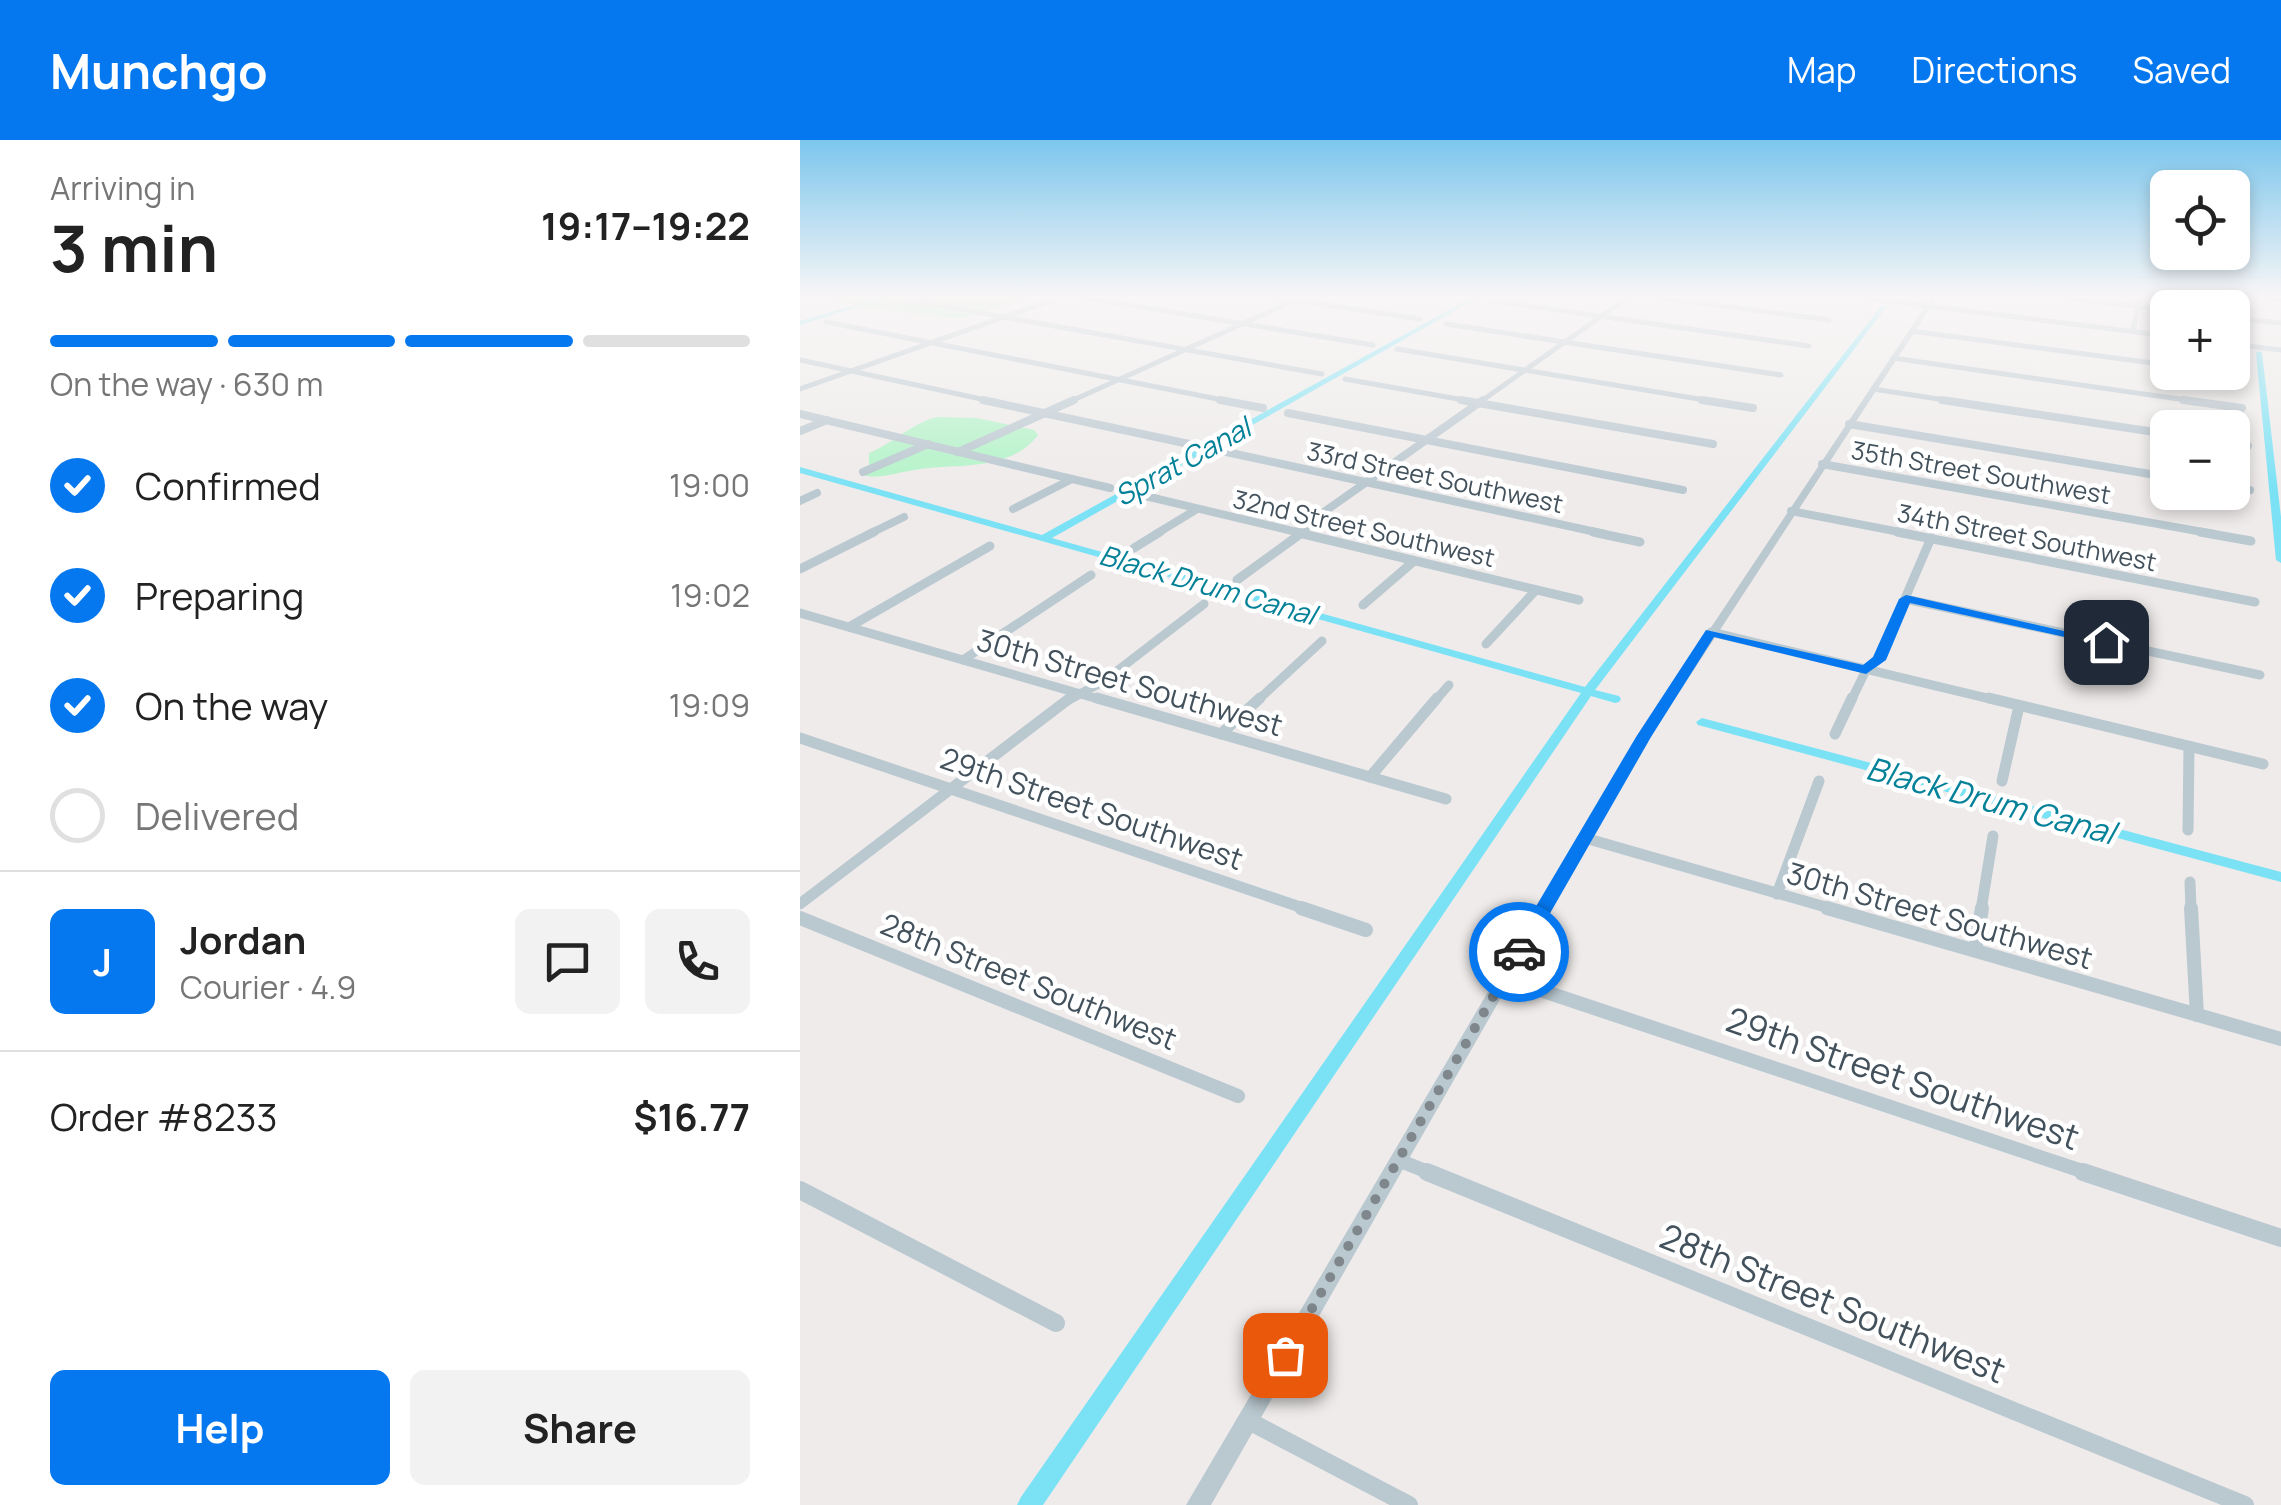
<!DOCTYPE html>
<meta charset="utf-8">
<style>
body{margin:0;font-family:Manrope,sans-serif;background:#f2f2f2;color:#222;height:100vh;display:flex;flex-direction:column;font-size:38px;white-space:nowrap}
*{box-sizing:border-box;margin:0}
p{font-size:32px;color:#767676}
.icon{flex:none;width:55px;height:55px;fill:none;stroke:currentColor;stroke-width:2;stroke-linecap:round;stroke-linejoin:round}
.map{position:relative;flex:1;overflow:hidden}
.panel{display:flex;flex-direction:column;background:#fff;width:800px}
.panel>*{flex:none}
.controls{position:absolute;left:1350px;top:30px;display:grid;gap:20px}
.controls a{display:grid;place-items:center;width:100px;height:100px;border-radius:15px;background:#fff;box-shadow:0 5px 15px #0003;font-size:50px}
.pin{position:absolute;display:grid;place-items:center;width:85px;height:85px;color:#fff;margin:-42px;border-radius:20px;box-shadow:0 5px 15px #0006}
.courier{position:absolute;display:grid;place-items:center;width:100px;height:100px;margin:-50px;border:8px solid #0578ef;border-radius:50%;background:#fff;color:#222;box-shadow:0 2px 12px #0007}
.summary em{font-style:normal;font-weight:700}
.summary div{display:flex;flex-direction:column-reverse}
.summary{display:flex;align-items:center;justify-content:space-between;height:170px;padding:0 50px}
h1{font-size:65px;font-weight:700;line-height:75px}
.bar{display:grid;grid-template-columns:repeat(4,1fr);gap:15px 10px;align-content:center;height:120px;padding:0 50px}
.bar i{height:12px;border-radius:8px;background:#e0e0e0}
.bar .on{background:#0578ef}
.bar p{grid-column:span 4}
.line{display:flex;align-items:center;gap:25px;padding:0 50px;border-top:2px solid #e0e0e0}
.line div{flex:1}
.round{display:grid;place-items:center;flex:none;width:105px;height:105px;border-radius:15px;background:#f2f2f2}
ol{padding:0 50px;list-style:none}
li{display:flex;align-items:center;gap:30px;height:110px}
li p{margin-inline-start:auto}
li .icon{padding:10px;border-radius:50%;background:#0578ef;color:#fff;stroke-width:4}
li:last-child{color:#767676}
li i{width:55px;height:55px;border:5px solid #e0e0e0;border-radius:50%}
.primary-button{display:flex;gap:20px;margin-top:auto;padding:20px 50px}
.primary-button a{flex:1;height:115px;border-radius:15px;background:#0578ef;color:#fff;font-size:40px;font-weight:700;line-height:115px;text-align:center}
.primary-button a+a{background:#f2f2f2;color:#222}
header{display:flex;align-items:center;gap:60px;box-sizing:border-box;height:140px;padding:0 50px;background:#0578ef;color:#fff}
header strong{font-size:48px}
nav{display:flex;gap:55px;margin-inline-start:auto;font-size:35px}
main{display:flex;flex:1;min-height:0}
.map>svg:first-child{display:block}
</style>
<header>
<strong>Munchgo</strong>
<nav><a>Map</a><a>Directions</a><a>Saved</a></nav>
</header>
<main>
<section class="panel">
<div class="summary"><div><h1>3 min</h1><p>Arriving in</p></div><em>19:17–19:22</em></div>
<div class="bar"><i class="on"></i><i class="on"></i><i class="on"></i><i></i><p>On the way · 630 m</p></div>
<ol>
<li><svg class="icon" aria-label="check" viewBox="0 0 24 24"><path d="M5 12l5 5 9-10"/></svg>Confirmed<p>19:00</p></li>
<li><svg class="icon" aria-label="check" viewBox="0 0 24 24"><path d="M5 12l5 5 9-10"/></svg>Preparing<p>19:02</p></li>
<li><svg class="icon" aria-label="check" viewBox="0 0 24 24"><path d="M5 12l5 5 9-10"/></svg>On the way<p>19:09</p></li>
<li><i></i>Delivered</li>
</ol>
<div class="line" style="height:180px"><b class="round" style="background:#0578ef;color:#fff">J</b><div><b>Jordan</b><p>Courier · 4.9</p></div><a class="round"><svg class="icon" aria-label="chat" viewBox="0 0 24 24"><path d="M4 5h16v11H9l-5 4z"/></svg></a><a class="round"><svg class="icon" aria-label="phone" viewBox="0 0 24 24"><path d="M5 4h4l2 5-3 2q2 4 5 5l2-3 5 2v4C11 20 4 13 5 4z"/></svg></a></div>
<div class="line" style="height:130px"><div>Order #8233</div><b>$16.77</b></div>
<div class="primary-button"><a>Help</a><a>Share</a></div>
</section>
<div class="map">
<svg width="1481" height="1365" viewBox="0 0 1481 1365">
<rect width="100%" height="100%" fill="#efebeb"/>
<g fill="#b3f3c8">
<path d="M14,156H236L160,179L64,167Z"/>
<path d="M137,277L177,278L234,290L238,295C209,334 150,322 109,331C91,334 80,339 62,335L69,325V313C92,304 114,282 137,277Z"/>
</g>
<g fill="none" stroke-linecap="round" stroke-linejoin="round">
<g fill="#7be2f5" fill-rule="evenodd">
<path d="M85,156H93L0,185V181Z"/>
<path d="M674,156H681L252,398L785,547L1082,165L1087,166L795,550L819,556L821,559L819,562L815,563L791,556L243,1365H217L221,1357L781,553L0,333V327L242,395Z"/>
<path d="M1459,211L1462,213L1481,377V423L1476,420L1456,213Z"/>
<path d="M902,578L1481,732V742L898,585L896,582Z"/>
</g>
<g stroke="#bac8d0" stroke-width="5">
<path d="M274,156L573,205"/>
<path d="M466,156L620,179"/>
<path d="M847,156L1029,180"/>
<path d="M1048,156L1368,196"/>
<path d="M1247,156L1368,170"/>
<path d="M1438,156L1481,160"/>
<path d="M104,159L522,234"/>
<path d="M687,160L1009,206"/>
<path d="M1432,178L1481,183"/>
<path d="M26,182L433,262"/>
<path d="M646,184L981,235"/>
<path d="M1111,191L1368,225"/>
<path d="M1333,191L1339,156"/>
<path d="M1432,204L1481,210"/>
<path d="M597,209L917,262"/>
<path d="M1093,218L1400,262"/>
<path d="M0,220L195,262"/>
<path d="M1421,232L1443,236"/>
<path d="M545,239L675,262"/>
<path d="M0,249L264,156"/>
<path d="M1073,249L1158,262"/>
<path d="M269,262L504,156"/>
<path d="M680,262L830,156"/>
</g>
<g stroke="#bac8d0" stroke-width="8">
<path d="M183,260L389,304"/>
<path d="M420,260L463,268"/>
<path d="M661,260L913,304"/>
<path d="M902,260L953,268"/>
<path d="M1142,260L1368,294"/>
<path d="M1383,260L1442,268"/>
<path d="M488,273L883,350"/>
<path d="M0,274L310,348"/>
<path d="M1049,284L1368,337"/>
<path d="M0,291L27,280"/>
<path d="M1432,304L1448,306"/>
<path d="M422,311L805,394"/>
<path d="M158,312L274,260"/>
<path d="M1022,324L1414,394"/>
<path d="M63,332L128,304"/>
<path d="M1432,347L1450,350"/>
<path d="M341,355L505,394"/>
<path d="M0,361L17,353"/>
<path d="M213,369L272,339"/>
<path d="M991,371L1110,394"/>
<path d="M69,394L104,377"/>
<path d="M356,394L397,369"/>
<path d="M501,394L514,379L683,260"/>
</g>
<g stroke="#bac8d0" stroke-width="9">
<path d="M495,392L779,460"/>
<path d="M793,392L840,402"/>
<path d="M1097,392L1455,462"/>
<path d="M1400,392L1451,401"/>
<path d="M334,408L360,392"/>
<path d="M0,429L74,392"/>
<path d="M437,440L503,392"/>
<path d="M1105,459L1460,535"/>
<path d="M563,465L614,421"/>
<path d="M0,473L305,561"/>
<path d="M49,487L190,406"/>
<path d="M911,492L1199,561"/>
<path d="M686,504L736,450"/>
<path d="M163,520L291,435"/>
<path d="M267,561L304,541L404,464"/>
<path d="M457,561L522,501"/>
<path d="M635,561L649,545"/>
<path d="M1051,561L1066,530L1079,519L1131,398"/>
</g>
<g stroke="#bac8d0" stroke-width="11">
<path d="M297,558L646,659"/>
<path d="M1189,558L1463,624"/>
<path d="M421,594L460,558"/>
<path d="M1035,594L1052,558"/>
<path d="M0,598L509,770"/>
<path d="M570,637L637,558"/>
<path d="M1202,641L1219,566"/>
<path d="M1388,690L1389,607"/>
<path d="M785,698L1036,770"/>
<path d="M1390,742L1391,770"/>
<path d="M977,754L1019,641"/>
<path d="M0,764L270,558"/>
<path d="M1181,770L1193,696"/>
</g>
<g stroke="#bac8d0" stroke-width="14">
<path d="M501,768L566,790"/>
<path d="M1027,768L1481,899"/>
<path d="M1391,768L1397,875"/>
<path d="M0,778L438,956"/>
<path d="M1175,810L1182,768"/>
<path d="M704,838L1291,1034"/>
<path d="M598,1020L633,1034"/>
</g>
<g stroke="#bac8d0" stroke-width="18">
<path d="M627,1032L1445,1365"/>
<path d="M1283,1032L1481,1098"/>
<path d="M0,1050L256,1183"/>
<path d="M447,1280L609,1365"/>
</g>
<path fill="#bac8d0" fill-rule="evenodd" d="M1132,156H1138L850,597L411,1365H386L838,597Z"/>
</g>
<linearGradient id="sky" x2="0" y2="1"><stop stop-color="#7cc6ed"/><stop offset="0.45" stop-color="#f8f6f6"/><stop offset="1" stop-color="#f8f6f6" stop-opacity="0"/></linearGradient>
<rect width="1481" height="347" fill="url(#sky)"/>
<path fill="#0578ef" d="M1106,455L1312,502L1306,506L1110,463L1086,520L1066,534L914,497L851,597L725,817H712V807L836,597L906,490L1063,525L1073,517L1099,459Z"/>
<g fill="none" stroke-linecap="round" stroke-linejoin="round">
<path stroke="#7f878d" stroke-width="10" stroke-dasharray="0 18" d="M485,1215L719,812"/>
</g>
<g text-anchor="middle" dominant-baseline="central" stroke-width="9" stroke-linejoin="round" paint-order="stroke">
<g font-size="25" fill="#42515b" stroke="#fff">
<text transform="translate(1181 332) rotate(10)">35th Street Southwest</text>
<text transform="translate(635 337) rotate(12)">33rd Street Southwest</text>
<text transform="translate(564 388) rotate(13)">32nd Street Southwest</text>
<text transform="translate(1227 397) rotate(11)">34th Street Southwest</text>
</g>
<g font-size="28" font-style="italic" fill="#038198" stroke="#fff">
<text transform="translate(382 321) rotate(-29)">Sprat Canal</text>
<text transform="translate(408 444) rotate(16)">Black Drum Canal</text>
</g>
<g font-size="30" fill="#42515b" stroke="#fff">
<text transform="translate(330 542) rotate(16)">30th Street Southwest</text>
<text transform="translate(292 668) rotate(19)">29th Street Southwest</text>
<text transform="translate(1140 775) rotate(16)">30th Street Southwest</text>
<text transform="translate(229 841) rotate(22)">28th Street Southwest</text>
</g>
<g font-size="32" font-style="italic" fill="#038198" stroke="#fff">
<text transform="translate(1191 660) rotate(15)">Black Drum Canal</text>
</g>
<g font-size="35" fill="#42515b" stroke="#fff">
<text transform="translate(1103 938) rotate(19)">29th Street Southwest</text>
<text transform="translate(1033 1163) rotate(22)">28th Street Southwest</text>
</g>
</g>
</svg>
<div class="controls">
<a><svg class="icon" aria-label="locate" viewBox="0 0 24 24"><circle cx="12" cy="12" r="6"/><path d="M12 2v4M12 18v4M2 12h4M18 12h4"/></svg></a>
<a>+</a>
<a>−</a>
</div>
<div class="pin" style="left:485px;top:1215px;background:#ea580c"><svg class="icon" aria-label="bag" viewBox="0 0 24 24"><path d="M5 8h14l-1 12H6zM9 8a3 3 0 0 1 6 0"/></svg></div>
<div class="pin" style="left:1306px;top:502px;background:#1f2937"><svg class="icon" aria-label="home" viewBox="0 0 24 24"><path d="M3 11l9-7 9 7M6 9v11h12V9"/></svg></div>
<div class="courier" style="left:719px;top:812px"><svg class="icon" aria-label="car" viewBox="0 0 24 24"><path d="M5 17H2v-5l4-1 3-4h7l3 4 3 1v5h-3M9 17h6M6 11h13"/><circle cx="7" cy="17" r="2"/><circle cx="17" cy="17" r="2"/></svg></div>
</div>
</main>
